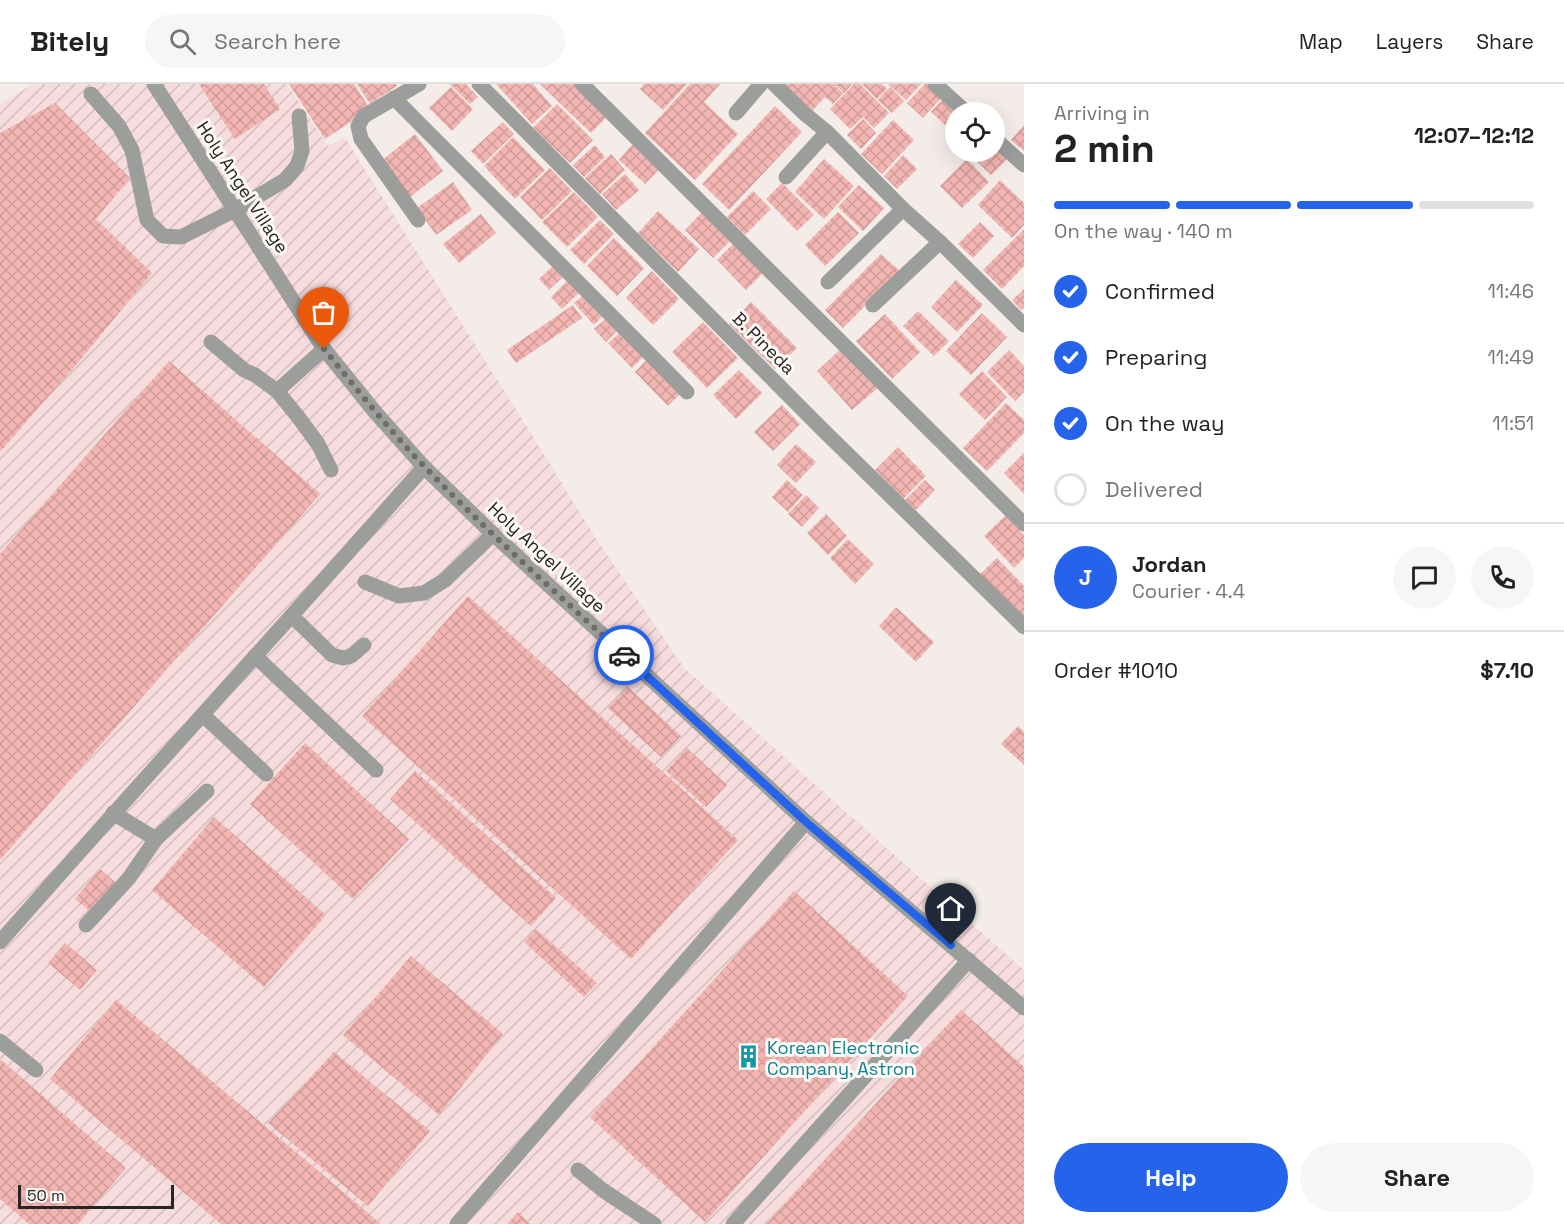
<!DOCTYPE html>
<meta charset="utf-8">
<style>
body{margin:0;font-family:"Space Grotesk",sans-serif;background:#f6f6f6;color:#222;height:100vh;display:flex;flex-direction:column;font-size:22px;white-space:nowrap}
*{box-sizing:border-box;margin:0}
p{font-size:20px;color:#767676}
.icon{flex:none;width:33px;height:33px;fill:none;stroke:currentColor;stroke-width:2;stroke-linecap:round;stroke-linejoin:round}
.map{position:relative;flex:1;overflow:hidden}
.panel{display:flex;flex-direction:column;background:#fff;width:540px}
.panel>*{flex:none}
.controls{position:absolute;left:945px;top:18px;display:grid;gap:12px}
.controls a{display:grid;place-items:center;width:60px;height:60px;border-radius:50%;background:#fff;box-shadow:0 6px 24px #0002;font-size:30px}
.scale{position:absolute;left:18px;bottom:15px;width:156px;box-sizing:border-box;padding-left:6px;border:3px solid #272523;border-top:0;font-size:16px;line-height:21px;white-space:nowrap;color:#272523;-webkit-text-stroke:4px #fefaf7;paint-order:stroke}
.pin{position:absolute;display:grid;place-items:center;width:51px;height:51px;color:#fff;margin:-62px -26px;border-radius:50% 50% 50% 0;rotate:-45deg;box-shadow:0 0 6px #0007}
.pin .icon{rotate:45deg}
.courier{position:absolute;display:grid;place-items:center;width:60px;height:60px;margin:-30px;border:4px solid #2563eb;border-radius:50%;background:#fff;color:#222;box-shadow:0 2px 8px #0007}
.overview em{font-style:normal;font-weight:700}
.overview div{display:flex;flex-direction:column-reverse}
.overview{display:flex;align-items:center;justify-content:space-between;height:102px;padding:0 30px}
h1{font-size:39px;font-weight:700;line-height:45px}
.bar{display:grid;grid-template-columns:repeat(4,1fr);gap:9px 6px;align-content:center;height:72px;padding:0 30px}
.bar i{height:8px;border-radius:4px;background:#e0e0e0}
.bar .active{background:#2563eb}
.bar p{grid-column:span 4}
.line{display:flex;align-items:center;gap:15px;padding:0 30px;border-top:2px solid #e0e0e0}
.line div{flex:1}
.round{display:grid;place-items:center;flex:none;width:63px;height:63px;border-radius:32px;background:#f6f6f6}
ol{padding:0 30px;list-style:none}
li{display:flex;align-items:center;gap:18px;height:66px}
li p{margin-inline-start:auto}
li .icon{padding:6px;border-radius:50%;background:#2563eb;color:#fff;stroke-width:4}
li:last-child{color:#767676}
li i{width:33px;height:33px;border:3px solid #e0e0e0;border-radius:50%}
.button{display:flex;gap:12px;margin-top:auto;padding:12px 30px}
.button a{flex:1;height:69px;border-radius:36px;background:#2563eb;color:#fff;font-size:24px;font-weight:700;line-height:69px;text-align:center}
.button a+a{background:#f6f6f6;color:#222}
header{display:flex;align-items:center;gap:36px;box-sizing:border-box;height:84px;padding:0 30px;background:#fff;border-bottom:2px solid #e0e0e0}
header strong{font-size:28px}
nav{display:flex;gap:33px;margin-inline-start:auto;font-size:21px}
.search{width:420px;height:54px;background:#f6f6f6;display:flex;align-items:center;gap:15px;box-sizing:border-box;padding:0 21px;border-radius:33px;color:#767676;font-size:22px}
main{display:flex;flex:1;min-height:0}
.map>svg:first-child{display:block}
</style>
<header>
<strong>Bitely</strong>
<div class="search"><svg class="icon" aria-label="search" viewBox="0 0 24 24"><circle cx="10" cy="10" r="6"/><path d="M15 15l6 6"/></svg>Search here</div>
<nav><a>Map</a><a>Layers</a><a>Share</a></nav>
</header>
<main>
<div class="map">
<svg width="1024" height="1140" viewBox="0 0 1024 1140">
<defs>
<pattern id="industrial-furrows" width="10" height="10" patternUnits="userSpaceOnUse" patternTransform="scale(1.5)"><rect width="10" height="10" fill="#f7dcde"/><path d="M-1 1l2-2M0 10L10 0M9 11l2-2" fill="none" stroke="#d4bdbe"/></pattern>
<pattern id="building-cross-hatch" width="8" height="8" patternUnits="userSpaceOnUse" patternTransform="scale(1.5)"><rect width="8" height="8" fill="#f3b5b1"/><path d="M0 0l8 8M0 8l8-8" fill="none" stroke="#d09c98"/></pattern>
</defs>
<rect width="100%" height="100%" fill="#f3ece8"/>
<path fill="url(#industrial-furrows)" d="M33,0H287L328,62L345,54L542,367L595,453L684,584L1024,886V1140H0V20Z"/>
<g fill="url(#building-cross-hatch)">
<path d="M199,0H264L280,25L235,55Z"/>
<path d="M289,0H354L370,25L325,55Z"/>
<path d="M357,0H396L397,2L370,20Z"/>
<path d="M450,0H466L478,13L470,20Z"/>
<path d="M496,0H533L552,22L532,40Z"/>
<path d="M540,0H577L609,31L591,49Z"/>
<path d="M644,0H687L663,26L640,5Z"/>
<path d="M690,0H720L704,18L738,50L695,96L645,49Z"/>
<path d="M782,0H852L844,9L836,1L835,2L843,9L833,20L825,13L812,27Z"/>
<path d="M854,0H860L889,29L874,44L863,33L850,45L830,25Z"/>
<path d="M862,0H882L887,5L877,15Z"/>
<path d="M888,0H921L906,16Z"/>
<path d="M925,0H931L944,11L923,34L907,19Z"/>
<path d="M451,3L473,25L452,47L429,24Z"/>
<path d="M890,3L904,17L892,29L878,16Z"/>
<path d="M945,13L956,28V51L931,28Z"/>
<path d="M55,19L130,94L96,135L152,189L76,281L0,368V49Z"/>
<path d="M557,20L593,56L570,79L533,44Z"/>
<path d="M775,22L802,48L729,126L702,100Z"/>
<path d="M863,35L876,49L861,65L847,51Z"/>
<path d="M893,36L914,56L882,90L861,70Z"/>
<path d="M503,38L514,50L483,80L471,67Z"/>
<path d="M1024,41V67L1011,56Z"/>
<path d="M415,50L443,87L409,114L381,77Z"/>
<path d="M513,53L545,86L515,115L484,82Z"/>
<path d="M636,56L662,82L645,100L619,76Z"/>
<path d="M994,56L1010,72L991,91L967,68H994Z"/>
<path d="M595,61L605,73L584,93L573,81Z"/>
<path d="M611,70L625,86L600,110L585,94Z"/>
<path d="M903,71L917,85L897,105L884,92Z"/>
<path d="M824,75L854,102L824,135L795,108Z"/>
<path d="M967,75L989,98L962,124L940,102Z"/>
<path d="M550,84L572,107L542,136L520,113Z"/>
<path d="M625,90L639,106L616,126L602,110Z"/>
<path d="M1000,96L1024,119V141L1012,154L978,121Z"/>
<path d="M453,98L472,126L436,151L417,124Z"/>
<path d="M782,99L814,131L797,147L766,115Z"/>
<path d="M859,101L884,124L863,147L838,123Z"/>
<path d="M753,107L771,125L745,151L727,133Z"/>
<path d="M574,108L598,133L567,163L542,138Z"/>
<path d="M704,126L733,154L713,174L685,146Z"/>
<path d="M658,127L699,165L678,188L638,149Z"/>
<path d="M838,128L859,149L825,182L805,161Z"/>
<path d="M481,130L496,149L459,179L443,160Z"/>
<path d="M600,136L614,150L584,180L570,166Z"/>
<path d="M980,138L994,152L973,174L958,160Z"/>
<path d="M1024,145V182L1002,205L983,186Z"/>
<path d="M614,154L644,184L617,212L587,182Z"/>
<path d="M737,156L766,186L746,206L717,176Z"/>
<path d="M881,170L900,187L843,244L825,226Z"/>
<path d="M555,180L565,191L549,206L539,195Z"/>
<path d="M652,187L679,215L653,241L626,214Z"/>
<path d="M570,194L582,206L562,225L551,213Z"/>
<path d="M956,196L983,221L957,248L931,223Z"/>
<path d="M1024,205V224L1021,226L1012,216Z"/>
<path d="M586,209L606,228L594,241L574,219Z"/>
<path d="M751,218L797,264L775,285L729,240Z"/>
<path d="M573,221L582,234L516,279L507,266Z"/>
<path d="M918,227L949,257L934,272L903,242Z"/>
<path d="M982,229L1007,253L971,291L946,267Z"/>
<path d="M885,230L920,268L892,295L856,257Z"/>
<path d="M609,232L621,243L606,258L594,245Z"/>
<path d="M703,238L738,274L707,304L672,268Z"/>
<path d="M623,246L646,270L632,284L608,259Z"/>
<path d="M843,263L879,303L852,326L817,287Z"/>
<path d="M1009,266L1024,282V308L1015,317L987,288Z"/>
<path d="M649,273L683,307L668,322L635,288Z"/>
<path d="M169,277L320,410L0,776V470Z"/>
<path d="M739,286L762,309L736,335L713,311Z"/>
<path d="M982,287L1007,313L985,336L959,310Z"/>
<path d="M1006,319L1024,336V349L987,387L963,364Z"/>
<path d="M782,321L800,340L773,367L754,348Z"/>
<path d="M796,360L816,378L796,399L777,381Z"/>
<path d="M898,363L926,392L903,415L875,386Z"/>
<path d="M1024,369V410L1004,389Z"/>
<path d="M787,396L803,411L788,428L772,413Z"/>
<path d="M925,396L935,406L916,426L905,416Z"/>
<path d="M806,411L819,424L802,443L788,430Z"/>
<path d="M826,430L847,452L828,471L807,449Z"/>
<path d="M1006,431L1024,451V474L1014,484L984,452Z"/>
<path d="M848,455L874,480L855,500L830,474Z"/>
<path d="M997,474L1024,502V542L977,493Z"/>
<path d="M468,512L738,756L631,875L362,632Z"/>
<path d="M896,523L934,558L916,578L879,542Z"/>
<path d="M628,603L681,652L661,673L608,624Z"/>
<path d="M1018,642L1024,648V681L1001,660Z"/>
<path d="M305,659L409,755L353,815L250,720Z"/>
<path d="M687,664L727,701L706,723L666,687Z"/>
<path d="M415,687L556,814L531,842L390,715Z"/>
<path d="M214,733L326,831L264,903L152,806Z"/>
<path d="M100,785L115,798L90,827L75,815Z"/>
<path d="M794,807L908,912L705,1138L590,1033Z"/>
<path d="M536,845L597,899L584,913L524,858Z"/>
<path d="M65,859L97,886L80,906L48,879Z"/>
<path d="M411,872L503,950L439,1031L343,951Z"/>
<path d="M116,916L381,1140H221L50,995Z"/>
<path d="M961,926L1024,983V1140H766Z"/>
<path d="M334,968L430,1047L368,1122L268,1039Z"/>
<path d="M0,975L126,1084L78,1140H29L0,1115Z"/>
<path d="M518,1128L530,1140H507Z"/>
</g>
<g fill="none" stroke-linecap="round" stroke-linejoin="round">
<g stroke="#9c9e9c" stroke-width="15">
<path d="M154,0L324,265L375,328L424,383L493,450L806,738L1024,924"/>
<path d="M479,0L821,344L1024,543"/>
<path d="M582,0L1024,440"/>
<path d="M774,0L805,30L827,48L903,125L940,158L1024,241"/>
<path d="M935,0L966,28"/>
<path d="M91,10L119,42L132,66L147,136L163,152L181,153L235,126L285,96L297,82L302,67L299,32"/>
<path d="M394,14C491,112 590,209 687,308"/>
<path d="M736,29L761,0"/>
<path d="M994,54L1024,81"/>
<path d="M786,93L827,48"/>
<path d="M418,136L361,55L358,42L364,32L419,0"/>
<path d="M828,198L903,125"/>
<path d="M873,221L940,158"/>
<path d="M211,258L244,286L255,291L277,307L299,334L318,360L331,386"/>
<path d="M277,307L324,265"/>
<path d="M365,498L399,512L424,509L445,496L493,450"/>
<path d="M292,532L332,571L343,574L351,572L364,561"/>
<path d="M255,572L376,686"/>
<path d="M203,631L266,690"/>
<path d="M113,729L156,755L207,707"/>
<path d="M86,841L129,794L156,755"/>
<path d="M0,858C140,698 284,542 424,383"/>
<path d="M0,957L36,986"/>
<path d="M578,1086L604,1107L654,1140"/>
<path d="M457,1140L806,738"/>
<path d="M733,1140L969,876"/>
</g>
</g>
<g fill="none" stroke-linecap="round" stroke-linejoin="round">
<path stroke="#6e6b68" stroke-width="6" stroke-dasharray="0 10.8" d="M324,265C357,305 389,346 425,383C488,449 557,509 624,571"/>
<path stroke="#2563eb" stroke-width="8" d="M624,571L806,738L951,861"/>
</g>
<defs>
<symbol id="building-bare" viewBox="-9 -9 18 18"><path d="M-4-6H4V6H1V3H-1V6H-4ZM-2.5-4.3h1.7v1.8h-1.7ZM.8-4.3h1.7v1.8H.8ZM-2.5-1h1.7V.8h-1.7ZM.8-1h1.7V.8H.8Z" fill="#0f9aa8" stroke="#fefaf7" stroke-width="2.5" paint-order="stroke"/></symbol>
</defs>
<g fill-rule="evenodd">
<use href="#building-bare" x="732" y="956" width="33" height="33"/>
</g>
<g text-anchor="middle" dominant-baseline="central" stroke-width="6" stroke-linejoin="round" paint-order="stroke">
<g font-size="18" fill="#272523" stroke="#fefaf7">
<text transform="translate(243 103) rotate(57)">Holy Angel Village</text>
<text transform="translate(764 259) rotate(45)">B. Pineda</text>
<text transform="translate(547 473) rotate(43)">Holy Angel Village</text>
</g>
<g font-size="18" fill="#0d838f" stroke="#fefaf7" text-anchor="start">
<text x="767" y="963">Korean Electronic<tspan x="767" dy="21">Company, Astron</tspan></text>
</g>
</g>
</svg>
<div class="controls">
<a><svg class="icon" aria-label="locate" viewBox="0 0 24 24"><circle cx="12" cy="12" r="6"/><path d="M12 2v4M12 18v4M2 12h4M18 12h4"/></svg></a>
</div>
<div class="scale">50 m</div>
<div class="pin" style="left:324px;top:265px;background:#ea580c"><svg class="icon" aria-label="bag" viewBox="0 0 24 24"><path d="M5 8h14l-1 12H6zM9 8a3 3 0 0 1 6 0"/></svg></div>
<div class="pin" style="left:951px;top:861px;background:#1f2937"><svg class="icon" aria-label="home" viewBox="0 0 24 24"><path d="M3 11l9-7 9 7M6 9v11h12V9"/></svg></div>
<div class="courier" style="left:624px;top:571px"><svg class="icon" aria-label="car" viewBox="0 0 24 24"><path d="M5 17H2v-5l4-1 3-4h7l3 4 3 1v5h-3M9 17h6M6 11h13"/><circle cx="7" cy="17" r="2"/><circle cx="17" cy="17" r="2"/></svg></div>
</div>
<section class="panel">
<div class="overview"><div><h1>2 min</h1><p>Arriving in</p></div><em>12:07–12:12</em></div>
<div class="bar"><i class="active"></i><i class="active"></i><i class="active"></i><i></i><p>On the way · 140 m</p></div>
<ol>
<li><svg class="icon" aria-label="check" viewBox="0 0 24 24"><path d="M5 12l5 5 9-10"/></svg>Confirmed<p>11:46</p></li>
<li><svg class="icon" aria-label="check" viewBox="0 0 24 24"><path d="M5 12l5 5 9-10"/></svg>Preparing<p>11:49</p></li>
<li><svg class="icon" aria-label="check" viewBox="0 0 24 24"><path d="M5 12l5 5 9-10"/></svg>On the way<p>11:51</p></li>
<li><i></i>Delivered</li>
</ol>
<div class="line" style="height:108px"><b class="round" style="background:#2563eb;color:#fff">J</b><div><b>Jordan</b><p>Courier · 4.4</p></div><a class="round"><svg class="icon" aria-label="chat" viewBox="0 0 24 24"><path d="M4 5h16v11H9l-5 4z"/></svg></a><a class="round"><svg class="icon" aria-label="phone" viewBox="0 0 24 24"><path d="M5 4h4l2 5-3 2q2 4 5 5l2-3 5 2v4C11 20 4 13 5 4z"/></svg></a></div>
<div class="line" style="height:78px"><div>Order #1010</div><b>$7.10</b></div>
<div class="button"><a>Help</a><a>Share</a></div>
</section>
</main>
